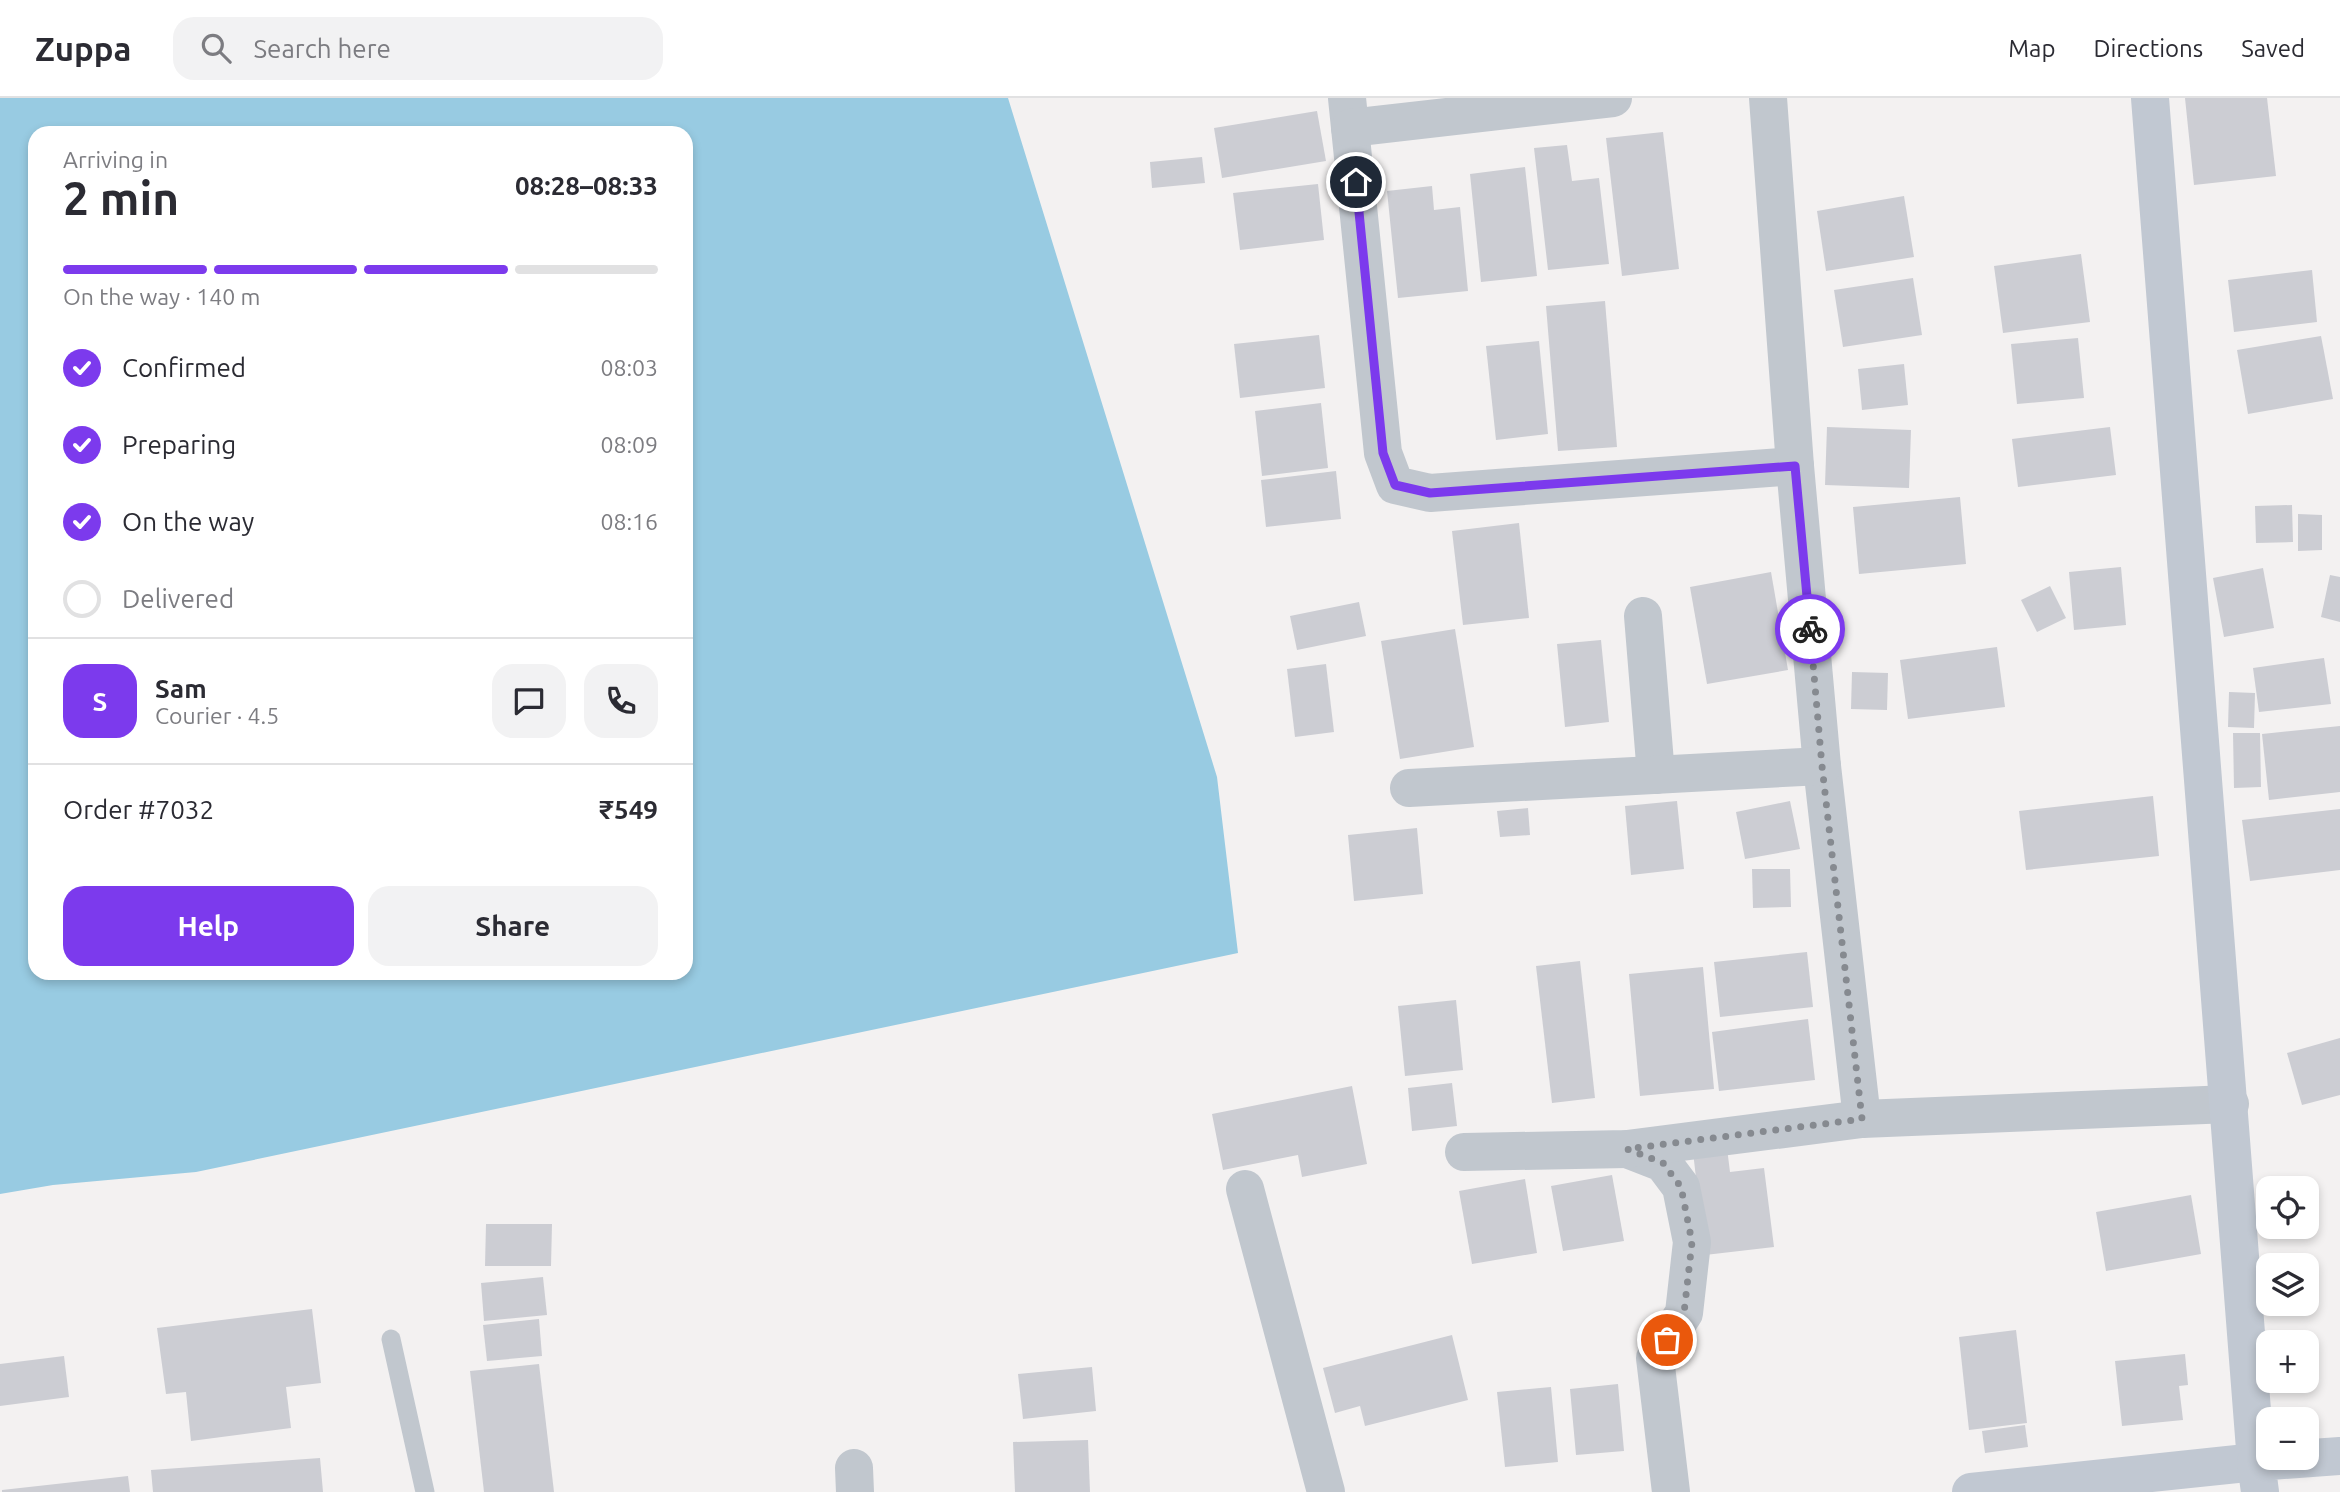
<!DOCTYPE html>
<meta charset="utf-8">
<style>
body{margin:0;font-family:Ubuntu,sans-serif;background:#f2f2f3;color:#2b2b33;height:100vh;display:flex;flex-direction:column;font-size:26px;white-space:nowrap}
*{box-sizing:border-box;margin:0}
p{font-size:23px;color:#7c7c81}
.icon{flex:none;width:38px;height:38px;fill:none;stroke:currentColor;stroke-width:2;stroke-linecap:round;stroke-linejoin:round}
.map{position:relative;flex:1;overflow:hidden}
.details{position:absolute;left:28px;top:28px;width:665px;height:854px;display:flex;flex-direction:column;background:#fff;border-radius:21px;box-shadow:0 4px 10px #0003}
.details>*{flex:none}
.buttons{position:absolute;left:2256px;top:1078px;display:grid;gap:14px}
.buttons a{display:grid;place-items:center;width:63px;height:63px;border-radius:14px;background:#fff;box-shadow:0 4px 10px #0003;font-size:35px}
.pin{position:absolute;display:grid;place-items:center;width:60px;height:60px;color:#fff;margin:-30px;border:4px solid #fff;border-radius:50%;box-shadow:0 2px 7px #0007}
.courier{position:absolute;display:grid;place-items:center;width:70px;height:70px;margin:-35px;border:5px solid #7c3aed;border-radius:50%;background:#fff;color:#222;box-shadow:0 2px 9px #0007}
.overview em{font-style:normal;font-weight:700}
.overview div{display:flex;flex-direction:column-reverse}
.overview{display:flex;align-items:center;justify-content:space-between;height:119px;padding:0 35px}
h1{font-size:46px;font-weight:700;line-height:52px}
.bar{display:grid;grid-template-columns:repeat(4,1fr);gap:10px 7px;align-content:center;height:84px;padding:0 35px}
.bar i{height:9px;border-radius:5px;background:#e1e1e2}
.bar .on{background:#7c3aed}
.bar p{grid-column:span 4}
.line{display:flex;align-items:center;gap:18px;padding:0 35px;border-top:2px solid #e1e1e2}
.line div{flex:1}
.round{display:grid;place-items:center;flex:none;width:74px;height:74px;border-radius:21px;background:#f2f2f3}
ol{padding:0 35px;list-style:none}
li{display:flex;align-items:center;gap:21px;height:77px}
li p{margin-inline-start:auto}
li .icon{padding:7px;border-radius:50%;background:#7c3aed;color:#fff;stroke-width:4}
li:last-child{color:#7c7c81}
li i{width:38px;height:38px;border:4px solid #e1e1e2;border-radius:50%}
.button{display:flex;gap:14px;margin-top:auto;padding:14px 35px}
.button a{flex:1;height:80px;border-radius:21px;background:#7c3aed;color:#fff;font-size:28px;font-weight:700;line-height:80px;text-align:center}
.button a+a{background:#f2f2f3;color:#2b2b33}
header{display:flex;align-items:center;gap:42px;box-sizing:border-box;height:98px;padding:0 35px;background:#fff;border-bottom:2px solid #e1e1e2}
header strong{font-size:33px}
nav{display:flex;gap:38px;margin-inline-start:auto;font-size:24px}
.search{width:490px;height:63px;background:#f2f2f3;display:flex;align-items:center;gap:18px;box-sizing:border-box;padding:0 24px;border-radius:21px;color:#7c7c81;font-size:26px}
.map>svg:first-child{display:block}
</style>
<header>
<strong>Zuppa</strong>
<div class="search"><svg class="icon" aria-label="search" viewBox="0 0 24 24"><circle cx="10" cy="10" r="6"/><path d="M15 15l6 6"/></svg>Search here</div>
<nav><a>Map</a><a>Directions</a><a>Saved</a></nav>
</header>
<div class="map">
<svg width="2340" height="1394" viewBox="0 0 2340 1394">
<rect width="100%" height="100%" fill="#f3f1f1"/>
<path fill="#98cbe2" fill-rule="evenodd" d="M0,0H1008L1217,679L1238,855L196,1074L53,1087L0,1096ZM35,35H686V875H35Z"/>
<g fill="#cccdd3">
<path d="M2185,0H2267L2276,78L2194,87Z"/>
<path d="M1317,13L1326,63L1222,80L1214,30Z"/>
<path d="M1663,34L1679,171L1622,178L1606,40Z"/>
<path d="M1567,47L1572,83L1599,80L1609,166L1548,172L1534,50Z"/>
<path d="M1202,59L1205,85L1152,90L1150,64Z"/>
<path d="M1525,69L1537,178L1481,184L1470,76Z"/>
<path d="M1318,86L1324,142L1240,152L1233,95Z"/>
<path d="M1432,88L1434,112L1460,109L1468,193L1398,200L1387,93Z"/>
<path d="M1904,98L1914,159L1826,173L1817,113Z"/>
<path d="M2081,156L2090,224L2003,235L1994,168Z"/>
<path d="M2312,172L2317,224L2234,234L2228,182Z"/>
<path d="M1913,180L1922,237L1843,249L1834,192Z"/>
<path d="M1605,203L1617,349L1558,353L1546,208Z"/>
<path d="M1319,237L1325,290L1240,300L1234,246Z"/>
<path d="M2321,238L2333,301L2248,316L2237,252Z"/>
<path d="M2078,240L2084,300L2017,306L2011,246Z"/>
<path d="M1539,243L1548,336L1496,342L1486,248Z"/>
<path d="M1904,266L1908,307L1862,312L1858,271Z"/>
<path d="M1321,305L1328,370L1262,378L1255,313Z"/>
<path d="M1827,329L1911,332L1909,390L1825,387Z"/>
<path d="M2110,329L2116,377L2018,389L2012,341Z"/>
<path d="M1336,373L1341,421L1266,429L1261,382Z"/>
<path d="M1960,399L1966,466L1859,476L1853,409Z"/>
<path d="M2292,407L2293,444L2256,445L2255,408Z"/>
<path d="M2298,416L2322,417V452L2298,453Z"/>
<path d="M1519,425L1529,520L1463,527L1452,433Z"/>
<path d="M2121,469L2126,527L2074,532L2069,474Z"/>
<path d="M2263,470L2274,530L2224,539L2213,480Z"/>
<path d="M1771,474L1788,572L1707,586L1690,489Z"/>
<path d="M2330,477L2340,479V524L2321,519Z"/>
<path d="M2050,488L2066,520L2037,534L2021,502Z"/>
<path d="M1359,504L1366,538L1297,552L1290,518Z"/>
<path d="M1455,531L1474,649L1400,661L1381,543Z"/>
<path d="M1601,542L1609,624L1565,629L1557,546Z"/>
<path d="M1997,549L2005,609L1908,621L1900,562Z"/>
<path d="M2324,560L2331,606L2259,614L2253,570Z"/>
<path d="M1326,566L1334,634L1295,639L1287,571Z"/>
<path d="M1852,574L1888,575L1887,612L1851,611Z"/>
<path d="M2229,594L2255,595L2254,630L2228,629Z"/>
<path d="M2340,628V694L2269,702L2262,636Z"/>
<path d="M2233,635H2260L2261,689L2234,690Z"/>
<path d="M2153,698L2159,758L2026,772L2019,713Z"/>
<path d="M1677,703L1684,771L1631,777L1625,708Z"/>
<path d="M1790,703L1800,751L1745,761L1736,714Z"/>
<path d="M1528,710L1530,737L1500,739L1497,713Z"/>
<path d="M2340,711V772L2250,783L2242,722Z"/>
<path d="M1417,730L1423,796L1354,803L1348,737Z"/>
<path d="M1752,771H1790L1791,809L1753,810Z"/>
<path d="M1807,854L1813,909L1720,919L1714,864Z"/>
<path d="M1580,863L1595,1000L1552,1005L1536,868Z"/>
<path d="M1703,869L1714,991L1640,998L1629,876Z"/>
<path d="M1456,902L1463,972L1405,978L1398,908Z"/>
<path d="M1808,921L1815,982L1719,993L1712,934Z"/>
<path d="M2340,940V997L2302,1007L2287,955Z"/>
<path d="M1452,985L1457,1028L1412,1033L1408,990Z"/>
<path d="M1352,988L1367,1066L1302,1079L1298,1057L1223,1072L1212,1016Z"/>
<path d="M1727,1050L1730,1074L1764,1070L1774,1149L1705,1157L1693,1054Z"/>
<path d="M1612,1077L1624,1143L1563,1153L1551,1088Z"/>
<path d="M1525,1081L1537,1155L1472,1166L1459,1093Z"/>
<path d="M2191,1097L2201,1156L2106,1173L2096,1114Z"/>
<path d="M486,1126H552L551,1168H485Z"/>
<path d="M543,1179L547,1217L484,1223L481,1185Z"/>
<path d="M312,1211L321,1285L286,1289L291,1330L191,1343L186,1294L166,1296L157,1230Z"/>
<path d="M539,1221L542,1258L487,1263L483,1227Z"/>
<path d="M2016,1232L2027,1325L1969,1332L1959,1239Z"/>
<path d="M1452,1237L1468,1302L1365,1328L1360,1308L1335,1315L1323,1270Z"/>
<path d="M2185,1256L2188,1287L2179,1288L2183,1322L2122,1328L2115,1263Z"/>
<path d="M64,1258L69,1299L0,1308V1266Z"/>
<path d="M539,1266L554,1394H484L470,1273Z"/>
<path d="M1092,1269L1096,1313L1023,1321L1018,1276Z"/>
<path d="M1618,1286L1624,1353L1576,1357L1570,1291Z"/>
<path d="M1551,1289L1558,1364L1505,1369L1497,1294Z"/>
<path d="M2025,1327L2028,1349L1985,1355L1982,1333Z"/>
<path d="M1088,1342L1090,1394H1015L1013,1344Z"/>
<path d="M320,1360L323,1394H153L151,1372Z"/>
<path d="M128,1378L130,1394H2V1392Z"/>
</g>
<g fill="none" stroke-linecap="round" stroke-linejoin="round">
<path stroke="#c1c7ce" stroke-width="19" d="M391,1241L425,1394"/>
<g stroke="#c1c7ce" stroke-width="38">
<path d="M1347,0L1383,355L1395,387L1430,395L1795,368"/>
<path d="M1768,0L1795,368L1822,668L1862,1021"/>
<path d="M1350,30L1613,0"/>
<path d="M1643,518L1656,677"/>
<path d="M1409,690L1822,668"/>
<path d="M1627,1051L1663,1065L1681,1089L1692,1144L1684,1215L1655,1260L1671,1394"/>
<path d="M1464,1054L1627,1051L1862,1021L2230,1006"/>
<path d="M1245,1091L1326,1394"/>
<path d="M854,1370L855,1394"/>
</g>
<g stroke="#c1c8d2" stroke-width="38">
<path d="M1971,1394L2256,1364L2150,0"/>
<path d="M2260,1394L2256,1364L2340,1358"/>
</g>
</g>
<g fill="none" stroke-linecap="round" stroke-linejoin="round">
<path stroke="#868a90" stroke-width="7" stroke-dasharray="0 12.6" d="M1667,1242L1684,1215L1692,1144L1681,1089L1663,1065L1627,1051L1862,1021L1822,668L1810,531"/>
<path stroke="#7c3aed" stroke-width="9" d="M1356,84L1383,355L1395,387L1430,395L1795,368L1810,531"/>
</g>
</svg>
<div class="buttons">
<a><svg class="icon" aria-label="locate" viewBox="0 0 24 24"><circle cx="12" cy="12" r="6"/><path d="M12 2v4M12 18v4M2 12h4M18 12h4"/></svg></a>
<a><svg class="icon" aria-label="layers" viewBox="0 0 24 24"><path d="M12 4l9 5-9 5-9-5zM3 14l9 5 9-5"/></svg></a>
<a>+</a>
<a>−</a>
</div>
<div class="pin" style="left:1667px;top:1242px;background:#ea580c"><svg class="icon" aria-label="bag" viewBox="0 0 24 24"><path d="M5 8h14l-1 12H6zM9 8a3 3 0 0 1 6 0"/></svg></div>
<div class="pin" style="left:1356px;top:84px;background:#1f2937"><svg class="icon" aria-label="home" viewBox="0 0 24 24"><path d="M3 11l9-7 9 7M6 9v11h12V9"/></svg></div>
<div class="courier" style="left:1810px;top:531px"><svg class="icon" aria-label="bike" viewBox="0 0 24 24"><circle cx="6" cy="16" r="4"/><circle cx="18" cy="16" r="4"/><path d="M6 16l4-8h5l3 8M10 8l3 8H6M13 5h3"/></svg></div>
<section class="details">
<div class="overview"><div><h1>2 min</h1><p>Arriving in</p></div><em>08:28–08:33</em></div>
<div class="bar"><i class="on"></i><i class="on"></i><i class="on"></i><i></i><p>On the way · 140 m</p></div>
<ol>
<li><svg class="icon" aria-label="check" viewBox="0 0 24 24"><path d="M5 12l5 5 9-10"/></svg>Confirmed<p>08:03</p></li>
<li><svg class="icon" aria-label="check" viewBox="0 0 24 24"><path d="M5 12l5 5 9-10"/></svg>Preparing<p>08:09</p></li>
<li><svg class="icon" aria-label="check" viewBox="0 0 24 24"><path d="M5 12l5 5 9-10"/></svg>On the way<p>08:16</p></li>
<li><i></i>Delivered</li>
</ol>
<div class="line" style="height:126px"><b class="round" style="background:#7c3aed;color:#fff">S</b><div><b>Sam</b><p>Courier · 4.5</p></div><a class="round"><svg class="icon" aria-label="chat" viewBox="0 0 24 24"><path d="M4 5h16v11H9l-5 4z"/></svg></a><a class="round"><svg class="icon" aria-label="phone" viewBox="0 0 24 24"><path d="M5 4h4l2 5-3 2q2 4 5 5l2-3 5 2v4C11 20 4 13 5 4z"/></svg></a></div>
<div class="line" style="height:91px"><div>Order #7032</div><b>₹549</b></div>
<div class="button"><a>Help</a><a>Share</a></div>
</section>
</div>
